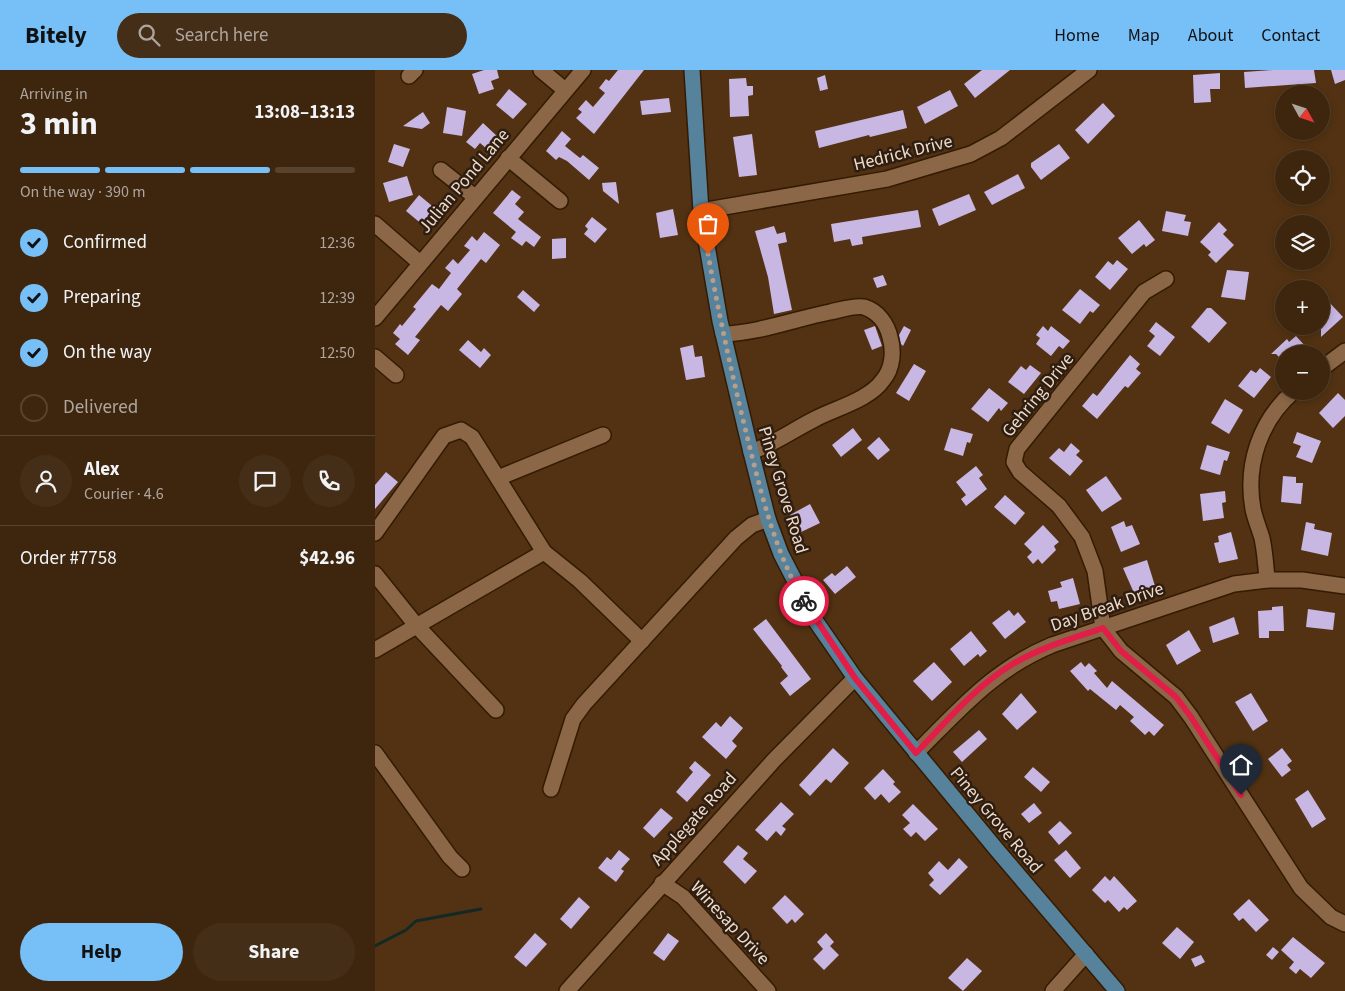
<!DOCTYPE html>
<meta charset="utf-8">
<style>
body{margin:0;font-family:"Source Sans 3",sans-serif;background:#452e17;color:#f1f3f6;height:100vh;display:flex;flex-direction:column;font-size:19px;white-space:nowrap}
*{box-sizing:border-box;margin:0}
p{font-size:16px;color:#ada59e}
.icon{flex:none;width:28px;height:28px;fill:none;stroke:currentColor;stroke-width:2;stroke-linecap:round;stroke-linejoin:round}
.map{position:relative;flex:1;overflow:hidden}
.side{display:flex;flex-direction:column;background:#3e260e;width:375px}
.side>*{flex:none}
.needle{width:32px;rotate:130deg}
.tools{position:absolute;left:900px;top:15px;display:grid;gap:10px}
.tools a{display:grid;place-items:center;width:55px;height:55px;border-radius:50%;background:#3e260e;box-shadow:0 2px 8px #0003,0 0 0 1px #57432e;font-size:25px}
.pin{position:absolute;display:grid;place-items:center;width:42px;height:42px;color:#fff;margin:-51px -21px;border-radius:50% 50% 50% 0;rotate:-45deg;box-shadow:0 0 5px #0007}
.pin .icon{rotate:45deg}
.courier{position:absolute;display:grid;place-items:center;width:50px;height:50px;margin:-25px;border:4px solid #e11d48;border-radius:50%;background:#fff;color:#222;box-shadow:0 1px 6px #0007}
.head em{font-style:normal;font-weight:700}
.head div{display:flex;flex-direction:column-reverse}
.head{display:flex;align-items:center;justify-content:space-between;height:85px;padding:0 20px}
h1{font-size:32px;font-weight:700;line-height:38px}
.bar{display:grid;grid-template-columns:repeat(4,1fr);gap:8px 5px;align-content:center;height:60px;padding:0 20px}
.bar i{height:6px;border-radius:4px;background:#57432e}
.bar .current{background:#77bff7}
.bar p{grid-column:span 4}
.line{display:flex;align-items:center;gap:12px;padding:0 20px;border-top:1px solid #57432e}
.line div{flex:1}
.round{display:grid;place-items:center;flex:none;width:52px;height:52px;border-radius:26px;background:#452e17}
ol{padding:0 20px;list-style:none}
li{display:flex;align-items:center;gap:15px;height:55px}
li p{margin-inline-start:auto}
li .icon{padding:5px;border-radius:50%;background:#77bff7;color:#111;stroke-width:4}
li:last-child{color:#ada59e}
li i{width:28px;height:28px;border:2px solid #57432e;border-radius:50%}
.action{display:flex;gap:10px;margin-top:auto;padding:10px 20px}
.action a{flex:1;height:58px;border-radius:30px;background:#77bff7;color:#111;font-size:20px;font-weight:700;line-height:58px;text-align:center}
.action a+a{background:#452e17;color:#f1f3f6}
header{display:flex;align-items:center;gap:30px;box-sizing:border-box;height:70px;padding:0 25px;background:#77bff7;color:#111}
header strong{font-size:24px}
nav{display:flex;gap:28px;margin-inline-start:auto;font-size:18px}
.search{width:350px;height:45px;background:#452e17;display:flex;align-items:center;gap:12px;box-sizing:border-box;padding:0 18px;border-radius:28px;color:#ada59e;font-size:19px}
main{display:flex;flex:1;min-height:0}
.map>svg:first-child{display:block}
</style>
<header>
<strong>Bitely</strong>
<div class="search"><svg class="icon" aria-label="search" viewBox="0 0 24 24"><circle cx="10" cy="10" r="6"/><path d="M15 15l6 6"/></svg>Search here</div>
<nav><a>Home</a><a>Map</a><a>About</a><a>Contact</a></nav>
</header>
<main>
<section class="side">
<div class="head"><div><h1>3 min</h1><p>Arriving in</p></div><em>13:08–13:13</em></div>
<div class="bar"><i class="current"></i><i class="current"></i><i class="current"></i><i></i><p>On the way · 390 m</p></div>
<ol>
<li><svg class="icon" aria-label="check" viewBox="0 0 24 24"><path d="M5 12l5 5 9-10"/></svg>Confirmed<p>12:36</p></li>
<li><svg class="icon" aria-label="check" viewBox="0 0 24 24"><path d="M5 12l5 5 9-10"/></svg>Preparing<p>12:39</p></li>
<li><svg class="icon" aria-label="check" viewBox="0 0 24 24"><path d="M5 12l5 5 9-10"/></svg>On the way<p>12:50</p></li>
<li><i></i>Delivered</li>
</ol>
<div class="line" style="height:90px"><a class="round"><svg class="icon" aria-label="person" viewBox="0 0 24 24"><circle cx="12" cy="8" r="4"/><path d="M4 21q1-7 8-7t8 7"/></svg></a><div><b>Alex</b><p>Courier · 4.6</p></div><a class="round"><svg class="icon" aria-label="chat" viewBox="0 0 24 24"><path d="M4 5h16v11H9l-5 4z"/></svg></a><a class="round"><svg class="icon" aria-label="phone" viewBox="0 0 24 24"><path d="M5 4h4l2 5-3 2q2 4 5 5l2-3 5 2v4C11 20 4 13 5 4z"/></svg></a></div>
<div class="line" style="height:65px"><div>Order #7758</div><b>$42.96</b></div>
<div class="action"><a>Help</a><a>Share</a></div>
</section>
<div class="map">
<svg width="970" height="921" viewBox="0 0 970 921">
<rect width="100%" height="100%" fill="#523212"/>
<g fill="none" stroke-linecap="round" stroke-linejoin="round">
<path stroke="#132926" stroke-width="3" d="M0,876L31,860L41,851L106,839"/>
</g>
<g fill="#c8b6e3">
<path d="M109,0H122L124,8L116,11L119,19L104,24L97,4Z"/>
<path d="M243,0H269L219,64L201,48L207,42L203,39L211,30L218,37L230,23L224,18L231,9L234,11Z"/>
<path d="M607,0H635L600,28L589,14Z"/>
<path d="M898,0H939L941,13L870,18L869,2Z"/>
<path d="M956,0H970V10L960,14Z"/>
<path d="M845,3V19H835L836,32L819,33L818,5Z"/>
<path d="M450,5L453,19L445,21L442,8Z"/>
<path d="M371,8L372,16H378V25L373,26L374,46L355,47L354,9Z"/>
<path d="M134,19L152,34L138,49L121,35Z"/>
<path d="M575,20L583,36L550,54L542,37Z"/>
<path d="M294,28L296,42L267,45L265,31Z"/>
<path d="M728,33L740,46L713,74L700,60Z"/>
<path d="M72,37L91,41L87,66L68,63Z"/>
<path d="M528,40L532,58L495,67L494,65L444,78L440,61Z"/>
<path d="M48,42L55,53L47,59L28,56Z"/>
<path d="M108,53L123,67L112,79L105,73L100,79L91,72Z"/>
<path d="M187,61L196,69L190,76L205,88L208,85L224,98L214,110L192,91L184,87L181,90L171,81Z"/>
<path d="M377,64L382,105L364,107L358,67Z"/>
<path d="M19,74L35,79L28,97L13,92Z"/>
<path d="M684,74L695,88L666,110L656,97V93Z"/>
<path d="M643,104L650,118L617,135L609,122Z"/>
<path d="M32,106L38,125L14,132L8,113Z"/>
<path d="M241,112L244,134L228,121L227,113Z"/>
<path d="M137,120L146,127L140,134L149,142L143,149L166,167L159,177L151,171L147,176L136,168L141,162L118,143Z"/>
<path d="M594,124L601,140L564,156L557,139Z"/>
<path d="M44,125L62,140L49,156L31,141Z"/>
<path d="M298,139L303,165L285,168L281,143Z"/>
<path d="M543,140L546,157L487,167L488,174L477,176L475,169L459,172L456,154Z"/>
<path d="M791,141L811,145L809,151L816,152L813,166L787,161Z"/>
<path d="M217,147L232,159L220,173L209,164L213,159L210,156Z"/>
<path d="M764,150L780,170L771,177L769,174L757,184L743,168Z"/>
<path d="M844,152L852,160L848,164L859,175L841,193L833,185L836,182L825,172Z"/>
<path d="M399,156L402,164L410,162L412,172L403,174L417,240L399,244L393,207L380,161Z"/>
<path d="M109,162L125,175L111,193L106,189L82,219L87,224L73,241L66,235L40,267L45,270L33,285L20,274L25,269L18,263L25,254L27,256L41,239L38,237L57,214L64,219L76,203L70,198L78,189L83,194L95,180L89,176L97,166L102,171Z"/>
<path d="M191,168V188L177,189V169Z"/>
<path d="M742,190L753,199L735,220L720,207L733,191L738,195Z"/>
<path d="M852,200L874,202L870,230L846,227Z"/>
<path d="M508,205L512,215L502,218L498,208Z"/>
<path d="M705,219L725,235L718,243L715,241L705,254L687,240Z"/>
<path d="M148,220L165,235L159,242L142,227Z"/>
<path d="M952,230L968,247L946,267V235Z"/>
<path d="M832,238H836L852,253L834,273L816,257Z"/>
<path d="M781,252L800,267L785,286L772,276L780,266L774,261Z"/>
<path d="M500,256L507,276L497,280L489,260Z"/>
<path d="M529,256L536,260L528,276L526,274L524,265Z"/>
<path d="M668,256L673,261L676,256L695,271L688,279L684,276L676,286L661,274L665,268L661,265Z"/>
<path d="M921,266L931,277L924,284H909V292L901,284H896L912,269L914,272Z"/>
<path d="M93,270L106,282L109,278L116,285L105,298L84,280Z"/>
<path d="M318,275L320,287L327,286L330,307L311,310L305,278Z"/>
<path d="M755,285L765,294L761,299L766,303L753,318L750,316L722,349L707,336L718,323L722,326Z"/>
<path d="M539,294L551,301L534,331L521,323Z"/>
<path d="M655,295L666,303L649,324L633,312L646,296L651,300Z"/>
<path d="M885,298L896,307L879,328L863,316L876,300L881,303Z"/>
<path d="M614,318L633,333L626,341L624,338L613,352L596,339Z"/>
<path d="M963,323L970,330V346L958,358L944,343Z"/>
<path d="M850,329L868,340L854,364L836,353Z"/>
<path d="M478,358L487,370L466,387L457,375Z"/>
<path d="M576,358L598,364L595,373L592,372L588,386L569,380Z"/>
<path d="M922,362L946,371L937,393L921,387L926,376L918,373Z"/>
<path d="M504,367L515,380L503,390L492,378Z"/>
<path d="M696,373L705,381L701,385L708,391L695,406L674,388L684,378L689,382Z"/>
<path d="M832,375L855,382L852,391L849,390L845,405L825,399Z"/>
<path d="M601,396L608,405L604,408L612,419L591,436L586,429L591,425L581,412Z"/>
<path d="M11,402L23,412L0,439V415Z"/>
<path d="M731,406L747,429L727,442L711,420Z"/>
<path d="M908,406L921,407V413H928L926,434L906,432Z"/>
<path d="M850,421L851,432L847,433L849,448L828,451L825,424Z"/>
<path d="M630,425L650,443L640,455L619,437Z"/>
<path d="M435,434L445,453L424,463L415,445Z"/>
<path d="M749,451L751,457L757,455L765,474L746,482L736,457Z"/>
<path d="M931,452L940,454L939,459L957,463L953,486L926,480Z"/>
<path d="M668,455L684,472L679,476L681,480L667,494L663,489L658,494L652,487L657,482L649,474Z"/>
<path d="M856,462L863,489L844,493L839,473L844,472L843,466Z"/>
<path d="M772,490L780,516L759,523L748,498Z"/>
<path d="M472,496L481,507L460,524L448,510L457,503L460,506Z"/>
<path d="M698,508L705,534L684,539L682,531L676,532L673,521L687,517L685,512Z"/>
<path d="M908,536L909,561H894V568H884L883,541L897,540V537Z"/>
<path d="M933,539L960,543L958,560L931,557Z"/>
<path d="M634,540L639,546L643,542L651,552L630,569L617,553Z"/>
<path d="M859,547L864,564L838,573L834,557Z"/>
<path d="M391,549L436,609L415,626L405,613L413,606L406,597L407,596L378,559Z"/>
<path d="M814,560L826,581L802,595L791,575Z"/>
<path d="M596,561L612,581L605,587L603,584L589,596L575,579Z"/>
<path d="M559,592L577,612L557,631L538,611Z"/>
<path d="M706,592L710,597L714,593L722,601L719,603L732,618L737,611L789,655L779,666L774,661L770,665L755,651L759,647L745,635L741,640L715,619L713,621L695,601Z"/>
<path d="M646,623L662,642L642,660L627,644Z"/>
<path d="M876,623L893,651L878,661L860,632Z"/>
<path d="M355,646L368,658L357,671L362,676L351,689L327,667L341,652L346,657Z"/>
<path d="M604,660L612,669L587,692L578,682Z"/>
<path d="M458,678L474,693L456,713L451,709L435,726L424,715Z"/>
<path d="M907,678L917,691L912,695L916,700L907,707L893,689Z"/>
<path d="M320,691L336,705L312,732L301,722L318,702L314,698Z"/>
<path d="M658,697L675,712L666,722L649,707Z"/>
<path d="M508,699L520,712L518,714L526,722L514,733L506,724L500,730L489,718Z"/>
<path d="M933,720L951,749L937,758L920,729Z"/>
<path d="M406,732L419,744L407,756L411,759L406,766L401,761L392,771L380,760Z"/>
<path d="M659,733L667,743L654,753L646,744Z"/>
<path d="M538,734L563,759L550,771L541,762L536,767L528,759L535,753L527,745Z"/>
<path d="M286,738L298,748L279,768L268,758Z"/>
<path d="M685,751L697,763L684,775L673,762Z"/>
<path d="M363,775L373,783L368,789L382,801L370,814L348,792Z"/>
<path d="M244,780L255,789L246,799L249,801L241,812L223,798L232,787L236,790Z"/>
<path d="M691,780L706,798L695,808L679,790Z"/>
<path d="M584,788L593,797L565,825L554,815L559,810L553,803L564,791L573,800Z"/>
<path d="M730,806L735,811L739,806L762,831L752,840L749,837L744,842L733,830L730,833L717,820Z"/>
<path d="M410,825L429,844L420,853L417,849L412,854L397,838Z"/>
<path d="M204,827L215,837L196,859L185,849Z"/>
<path d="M874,829L894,850L881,862L868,848L864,851L858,844Z"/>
<path d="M802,857L819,872L805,889L787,873Z"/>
<path d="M160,863L172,874L151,897L139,887Z"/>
<path d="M293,863L304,871L289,891L278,883Z"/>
<path d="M451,863L459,872L455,876L464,885L449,900L438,889L448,879L442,872Z"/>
<path d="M918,867L950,893L936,908L925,899L921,904L914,898L919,892L906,880Z"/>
<path d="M898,877L904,882L897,890L891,885Z"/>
<path d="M826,885L830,892L820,897L816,889Z"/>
<path d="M592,888L607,901L588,921L573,908Z"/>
</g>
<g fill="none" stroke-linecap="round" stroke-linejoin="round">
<defs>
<g id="minor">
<path d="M166,0L190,20"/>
<path d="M34,6L40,0"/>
<path d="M133,88L185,131"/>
<path d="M66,100L100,127"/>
<path d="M326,141L512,109L596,84L626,68L714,0"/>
<path d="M0,154L45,193"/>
<path d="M791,209L769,222L642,379L639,392L645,402L684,436L707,467L720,501L728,558L746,581L801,627L816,647L926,818L956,847L970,854"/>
<path d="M0,248L208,0"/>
<path d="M348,264C384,263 420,249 455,242C465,240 480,235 489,237C503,241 512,254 515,267C519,281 518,298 508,310C494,330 461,338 440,349C418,360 399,374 376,382"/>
<path d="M0,287L21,305"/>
<path d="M946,299L970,281"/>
<path d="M123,408L228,365"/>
<path d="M0,463L69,366L86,360L97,367L169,482L205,511L267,571"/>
<path d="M0,504L41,555L121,640"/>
<path d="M892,510C891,496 890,482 887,468C884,458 880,449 878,439C870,395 885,350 919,321"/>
<path d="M0,580L169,482"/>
<path d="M0,683L75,787L87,799"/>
<path d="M541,683C584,640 619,599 677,575L859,514L892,510H927L970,516"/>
<path d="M176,719L198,649L209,634L361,468L377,455L393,449"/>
<path d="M287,813L308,827L393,921"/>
<path d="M192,921L399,690L480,608"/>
<path d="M678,921L711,884"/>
</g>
<path id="major" d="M317,0L326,141L345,251L376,382L393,449L406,484L440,550L480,608L622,780L742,921"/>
</defs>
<use href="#minor" stroke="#331b03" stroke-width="18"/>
<use href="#major" stroke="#331b03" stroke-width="18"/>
<use href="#minor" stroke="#8b6747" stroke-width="15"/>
<use href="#major" stroke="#57829c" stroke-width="15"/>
</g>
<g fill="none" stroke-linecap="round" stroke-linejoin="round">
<path stroke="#b89f89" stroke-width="5" stroke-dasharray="0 9" d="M333,184C344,245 357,305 372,366C386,422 399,480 429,531"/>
<path stroke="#e11d48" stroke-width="6" d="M429,531L480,608L541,683C570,653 600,617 636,595C664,578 696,569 728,558L746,581L801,627L816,647L866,725"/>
</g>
<g text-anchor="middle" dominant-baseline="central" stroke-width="5" stroke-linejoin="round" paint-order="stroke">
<g font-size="18" fill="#efdac9" stroke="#2d1e11">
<text transform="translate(528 83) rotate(-14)">Hedrick Drive</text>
<text transform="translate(89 111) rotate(-50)">Julian Pond Lane</text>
<text transform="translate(663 325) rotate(-51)">Gehring Drive</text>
<text transform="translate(408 420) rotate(73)">Piney Grove Road</text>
<text transform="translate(732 537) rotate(-19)">Day Break Drive</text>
<text transform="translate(319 749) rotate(-48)">Applegate Road</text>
<text transform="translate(621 750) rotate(50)">Piney Grove Road</text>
<text transform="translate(355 853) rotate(47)">Winesap Drive</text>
</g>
</g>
</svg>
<div class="tools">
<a><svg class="needle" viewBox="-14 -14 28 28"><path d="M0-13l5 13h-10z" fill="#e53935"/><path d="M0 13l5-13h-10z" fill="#ada59e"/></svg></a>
<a><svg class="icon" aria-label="locate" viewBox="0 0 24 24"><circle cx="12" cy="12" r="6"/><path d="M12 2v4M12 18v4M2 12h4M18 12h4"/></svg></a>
<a><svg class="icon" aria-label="layers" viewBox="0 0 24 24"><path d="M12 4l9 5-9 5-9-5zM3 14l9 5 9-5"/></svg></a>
<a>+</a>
<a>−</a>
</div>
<div class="pin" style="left:333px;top:184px;background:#ea580c"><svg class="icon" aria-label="bag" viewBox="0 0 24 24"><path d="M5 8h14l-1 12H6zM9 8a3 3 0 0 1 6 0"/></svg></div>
<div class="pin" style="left:866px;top:725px;background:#1f2937"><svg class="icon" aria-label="home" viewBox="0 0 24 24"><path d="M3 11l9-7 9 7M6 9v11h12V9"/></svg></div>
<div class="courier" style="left:429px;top:531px"><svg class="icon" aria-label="bike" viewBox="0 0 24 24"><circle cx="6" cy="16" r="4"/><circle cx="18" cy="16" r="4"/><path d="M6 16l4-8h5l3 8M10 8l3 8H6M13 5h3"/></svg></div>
</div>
</main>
